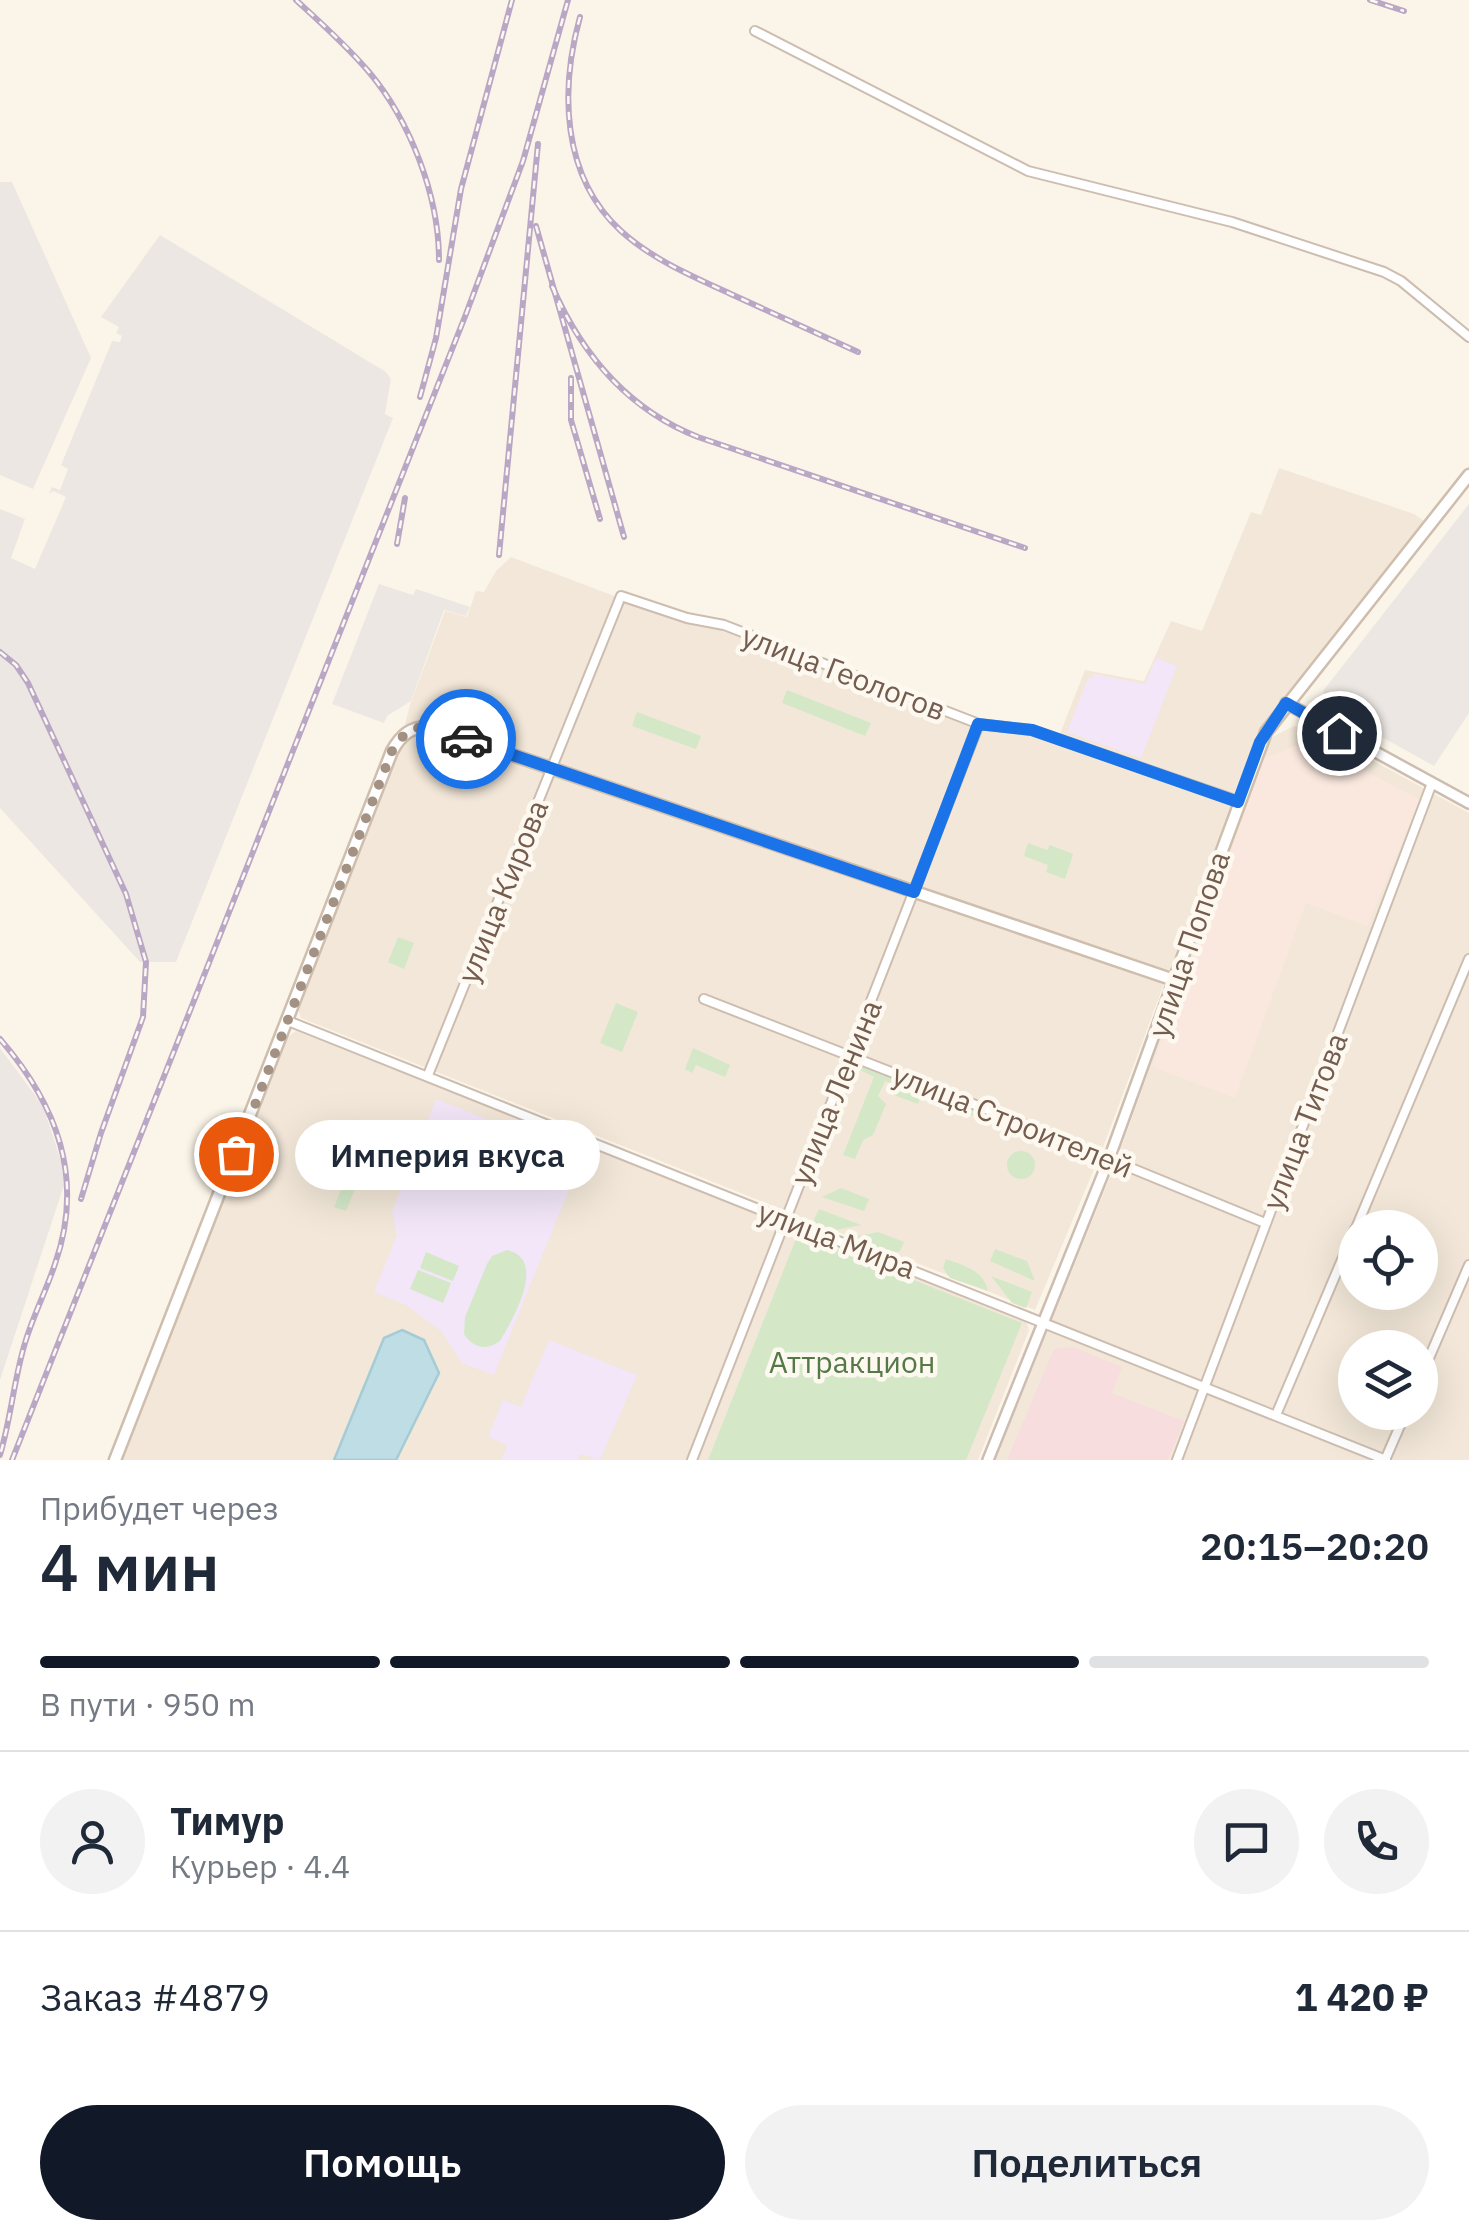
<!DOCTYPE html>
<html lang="ru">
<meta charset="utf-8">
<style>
body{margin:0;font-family:"IBM Plex Sans",sans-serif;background:#f2f2f3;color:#1f2937;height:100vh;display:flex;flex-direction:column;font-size:38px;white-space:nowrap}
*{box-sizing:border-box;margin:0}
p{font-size:32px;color:#747a83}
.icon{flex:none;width:55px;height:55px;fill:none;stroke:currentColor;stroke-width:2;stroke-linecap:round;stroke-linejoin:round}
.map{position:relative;height:1460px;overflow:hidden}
.details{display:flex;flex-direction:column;background:#fff;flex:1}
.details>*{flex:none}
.buttons{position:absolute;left:1338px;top:1210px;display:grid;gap:20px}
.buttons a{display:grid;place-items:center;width:100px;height:100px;border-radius:50%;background:#fff;box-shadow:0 10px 40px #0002;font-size:50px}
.pin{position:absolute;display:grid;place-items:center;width:85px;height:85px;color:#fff;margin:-42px;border:5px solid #fff;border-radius:50%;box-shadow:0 2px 10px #0007}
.courier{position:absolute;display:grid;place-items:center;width:100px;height:100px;margin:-50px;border:8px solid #1a73e8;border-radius:50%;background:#fff;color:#222;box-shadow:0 2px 12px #0007}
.bubble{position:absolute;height:70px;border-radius:35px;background:#fff;box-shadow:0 10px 40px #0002;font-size:32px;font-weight:600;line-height:70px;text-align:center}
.head em{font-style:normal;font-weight:600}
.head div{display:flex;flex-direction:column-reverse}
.head{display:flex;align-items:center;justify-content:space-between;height:170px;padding:0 40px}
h1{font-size:65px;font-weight:600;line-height:75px}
.bar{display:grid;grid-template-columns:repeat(4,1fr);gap:15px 10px;align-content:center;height:120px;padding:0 40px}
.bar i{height:12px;border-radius:8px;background:#e0e1e3}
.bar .current{background:#111827}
.bar p{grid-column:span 4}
.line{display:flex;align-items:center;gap:25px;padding:0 40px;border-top:2px solid #e0e1e3}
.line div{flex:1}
.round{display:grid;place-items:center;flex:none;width:105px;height:105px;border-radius:52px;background:#f2f2f3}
.cta{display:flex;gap:20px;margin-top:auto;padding:20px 40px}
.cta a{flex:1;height:115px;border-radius:60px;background:#111827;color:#fff;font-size:40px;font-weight:600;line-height:115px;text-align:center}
.cta a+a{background:#f2f2f3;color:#1f2937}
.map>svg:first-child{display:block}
</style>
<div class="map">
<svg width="1469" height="1460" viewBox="0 0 1469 1460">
<rect width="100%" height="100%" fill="#fbf5e9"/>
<g fill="#f2e7d8" fill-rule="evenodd">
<path d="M1279,468L1414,514L1424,521L1258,732L1102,1150L1035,1310L301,1018L298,1008L398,752L410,705L445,611L467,617L476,591L484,592L496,571L511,557L683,622L717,629L971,727L1034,736L1056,744L1085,670L1144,681L1171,621L1202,631L1251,512L1261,515Z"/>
<path d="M1294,726L1317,730L1469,813V1460H995L1118,1157L1263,750L1272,737ZM1355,1228H1420V1292H1355ZM1355,1348H1420V1412H1355Z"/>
<path d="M296,1031L1026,1320L1029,1330L978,1460H122L287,1037Z"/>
</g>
<path fill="#fae8de" d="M1308,741L1420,800L1367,926L1306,903L1235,1098L1152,1067L1263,759Z"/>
<g fill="#ece7e2">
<path d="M0,182H12L91,358L33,489L0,475Z"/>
<path d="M160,235L386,372L391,379L385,414L393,418L176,962H140L0,808V509L25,519L11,558L35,569L66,497L53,491L49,494L52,487L60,490L68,469L61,465L112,341L120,342L122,336L116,333L119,327L101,317Z"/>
<path d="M1469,504V713L1434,766L1326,706L1323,691Z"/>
<path d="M379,584L413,595L416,589L470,607L466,616L444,610L411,701L387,716L384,723L332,704Z"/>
<path d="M0,1048L43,1106L61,1161L64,1185L0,1380Z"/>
</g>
<g fill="#f2e6f8">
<path d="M1156,658L1177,666L1141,758L1067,732L1088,678L1092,679L1094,674L1145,684Z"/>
<path d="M436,1099L582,1157L494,1375L462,1363L442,1332L406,1305L374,1292L397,1235L392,1212Z"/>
<path d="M549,1340L637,1375L600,1460L580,1454L577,1460H501L507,1445L488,1437L503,1400L521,1407Z"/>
</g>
<path fill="#f8dddf" d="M1073,1347L1122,1367L1112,1393L1184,1421L1168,1460H1007L1054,1349Z"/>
<g fill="#d4e8c8">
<path d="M787,690L871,723L865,736L782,703Z"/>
<path d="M637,712L701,736L696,749L632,726Z"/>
<path d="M1028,843L1047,850L1050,845L1073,854L1065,879L1046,872L1048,865L1024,856Z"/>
<path d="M398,937L414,943L404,969L388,962Z"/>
<path d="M616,1003L638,1012L622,1052L600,1043Z"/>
<path d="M693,1048L730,1065L725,1077L696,1065L692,1073L685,1069Z"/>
<path d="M862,1066L895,1078L892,1083L885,1081L878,1096L886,1104L873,1135L863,1140L855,1159L843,1155L874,1077L860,1070Z"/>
<path d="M850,1077L853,1079L818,1166L813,1162L846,1079Z"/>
<path d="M896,1079L917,1088V1094L921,1096L918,1104L891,1094Z"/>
<path d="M948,1099L1008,1123L1011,1130L943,1104Z"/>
<path d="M358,1147L370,1152L346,1211L334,1207Z"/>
<circle cx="1021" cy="1165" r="14"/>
<path d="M841,1188L869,1199L864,1211L822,1197Z"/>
<path d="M819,1209L861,1225L830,1231L812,1224Z"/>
<path d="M878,1232L904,1242L900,1251L889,1255L855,1241L858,1236Z"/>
<path d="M798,1234L1022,1323L966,1460H708Z"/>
<path d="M995,1249L1027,1261L1035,1281L990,1261Z"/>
<path d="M507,1250C548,1259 513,1319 500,1341C486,1351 473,1348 464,1334L465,1317L487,1264L492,1256Z"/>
<path d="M426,1252L459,1266L453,1281L420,1268Z"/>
<path d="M946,1259C965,1266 984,1271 988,1291L950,1278L943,1268Z"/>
<path d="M418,1270L451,1283L443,1303L410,1289Z"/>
<path d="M991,1276L1032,1292L1026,1308L1012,1303Z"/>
</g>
<path fill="#bfdde4" stroke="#a5ccd5" stroke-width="2.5" d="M402,1330L424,1340L439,1373L396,1460H334L384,1338Z"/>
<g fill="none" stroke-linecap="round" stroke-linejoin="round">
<defs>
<g id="minor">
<path d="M755,31L1028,171L1232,222L1384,272L1401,281L1469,337"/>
<path d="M704,999L1019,1122L1265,1223"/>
<path d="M288,1021L1386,1460"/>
<path d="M428,1075L621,596L687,618L724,625L979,724L1032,730L1238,801"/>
<path d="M1356,1228L1469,959"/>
<path d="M1420,1379L1469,1265"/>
<path d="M1276,1415L1355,1229"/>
<path d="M692,1460L979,724"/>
<path d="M1177,1460L1432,783"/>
<path d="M1385,1460L1406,1412"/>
</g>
<g id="tertiary">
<path d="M1286,703L1469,803"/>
<path d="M988,1460L1109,1159L1174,980"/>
</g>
<path id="secondary" d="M115,1460L392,751C401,735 411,726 430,727L1174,980L1266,732L1469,475"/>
</defs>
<use href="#minor" stroke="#cdbdb0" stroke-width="12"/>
<use href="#tertiary" stroke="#cdbdb0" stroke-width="14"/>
<use href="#secondary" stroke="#cfbead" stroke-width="15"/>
<use href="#minor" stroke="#fff" stroke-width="8"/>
<use href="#tertiary" stroke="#fff" stroke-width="9"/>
<use href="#secondary" stroke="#fff" stroke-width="10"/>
<defs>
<g id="rail">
<path d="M296,0C321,23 347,46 369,72C410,121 439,195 439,260"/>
<path d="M1370,0L1404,11"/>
<path d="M580,17C560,89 561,176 621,231C653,260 694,277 733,295C775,314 816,333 858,352"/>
<path d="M536,226L624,537"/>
<path d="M552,286C582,355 627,409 698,437L1025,548"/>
<path d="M571,378V420L600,519"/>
<path d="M420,397L436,338L461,189L512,0"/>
<path d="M397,544L405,498"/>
<path d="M499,555L538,144"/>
<path d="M0,652L16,665L28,683L126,894L146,962L143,1017L101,1133L81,1199"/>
<path d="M0,1039C57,1105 85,1178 55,1264C46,1291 33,1316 25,1343C14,1379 11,1418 0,1455"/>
<path d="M12,1460L466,314L523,161L568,0"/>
</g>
</defs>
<use href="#rail" stroke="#b9a7c5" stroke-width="6"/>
<use href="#rail" stroke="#fef9f0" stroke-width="2.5" stroke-dasharray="8" stroke-linecap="butt"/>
</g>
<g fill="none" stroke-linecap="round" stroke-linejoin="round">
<path stroke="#a39284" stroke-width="10" stroke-dasharray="0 18" d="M236,1154L392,751C413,715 433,728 466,739"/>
<path stroke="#1a73e8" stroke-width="12" d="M466,739L914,892L978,724L1032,730L1238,802L1260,742L1286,703L1339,733"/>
</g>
<g text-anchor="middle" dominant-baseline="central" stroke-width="9" stroke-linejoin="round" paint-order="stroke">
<g font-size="30" fill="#745d4e" stroke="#fef9f0">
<text transform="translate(844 672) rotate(21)">улица Геологов</text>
<text transform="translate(502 891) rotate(-68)">улица Кирова</text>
<text transform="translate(1188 944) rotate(-71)">улица Попова</text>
<text transform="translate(835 1092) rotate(-68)">улица Ленина</text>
<text transform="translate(1013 1120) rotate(22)">улица Строителей</text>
<text transform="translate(1304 1121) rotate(-69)">улица Титова</text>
<text transform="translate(837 1239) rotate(21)">улица Мира</text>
</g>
<g font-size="30" fill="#547947" stroke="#fef9f0">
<text x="852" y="1361">Аттракцион</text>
</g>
</g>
</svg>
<div class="buttons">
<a><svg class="icon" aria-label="locate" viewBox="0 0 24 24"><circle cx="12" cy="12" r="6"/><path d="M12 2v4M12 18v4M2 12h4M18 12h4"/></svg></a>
<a><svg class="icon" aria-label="layers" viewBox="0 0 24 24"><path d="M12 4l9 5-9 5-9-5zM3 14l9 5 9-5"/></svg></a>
</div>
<div class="pin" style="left:236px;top:1154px;background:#ea580c"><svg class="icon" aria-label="bag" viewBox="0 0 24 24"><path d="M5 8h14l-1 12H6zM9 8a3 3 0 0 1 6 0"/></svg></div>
<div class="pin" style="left:1339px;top:733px;background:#1f2937"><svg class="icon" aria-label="home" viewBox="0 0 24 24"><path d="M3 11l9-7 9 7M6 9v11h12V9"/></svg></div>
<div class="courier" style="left:466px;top:739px"><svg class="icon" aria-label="car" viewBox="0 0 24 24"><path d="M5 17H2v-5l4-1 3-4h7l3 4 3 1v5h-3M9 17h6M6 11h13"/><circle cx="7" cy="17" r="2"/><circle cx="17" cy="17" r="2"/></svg></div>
<div class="bubble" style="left:295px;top:1120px;width:305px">Империя вкуса</div>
</div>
<section class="details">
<div class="head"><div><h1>4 мин</h1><p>Прибудет через</p></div><em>20:15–20:20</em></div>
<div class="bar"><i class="current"></i><i class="current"></i><i class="current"></i><i></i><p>В пути · 950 m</p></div>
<div class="line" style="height:180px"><a class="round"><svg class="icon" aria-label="person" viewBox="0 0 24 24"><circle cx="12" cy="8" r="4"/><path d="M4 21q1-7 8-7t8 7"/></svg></a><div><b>Тимур</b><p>Курьер · 4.4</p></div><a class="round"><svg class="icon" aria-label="chat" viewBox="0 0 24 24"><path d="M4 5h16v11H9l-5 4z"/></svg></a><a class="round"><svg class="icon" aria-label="phone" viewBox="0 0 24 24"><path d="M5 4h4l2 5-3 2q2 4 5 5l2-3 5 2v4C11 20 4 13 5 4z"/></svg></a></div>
<div class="line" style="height:130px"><div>Заказ #4879</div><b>1 420 ₽</b></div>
<div class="cta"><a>Помощь</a><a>Поделиться</a></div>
</section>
